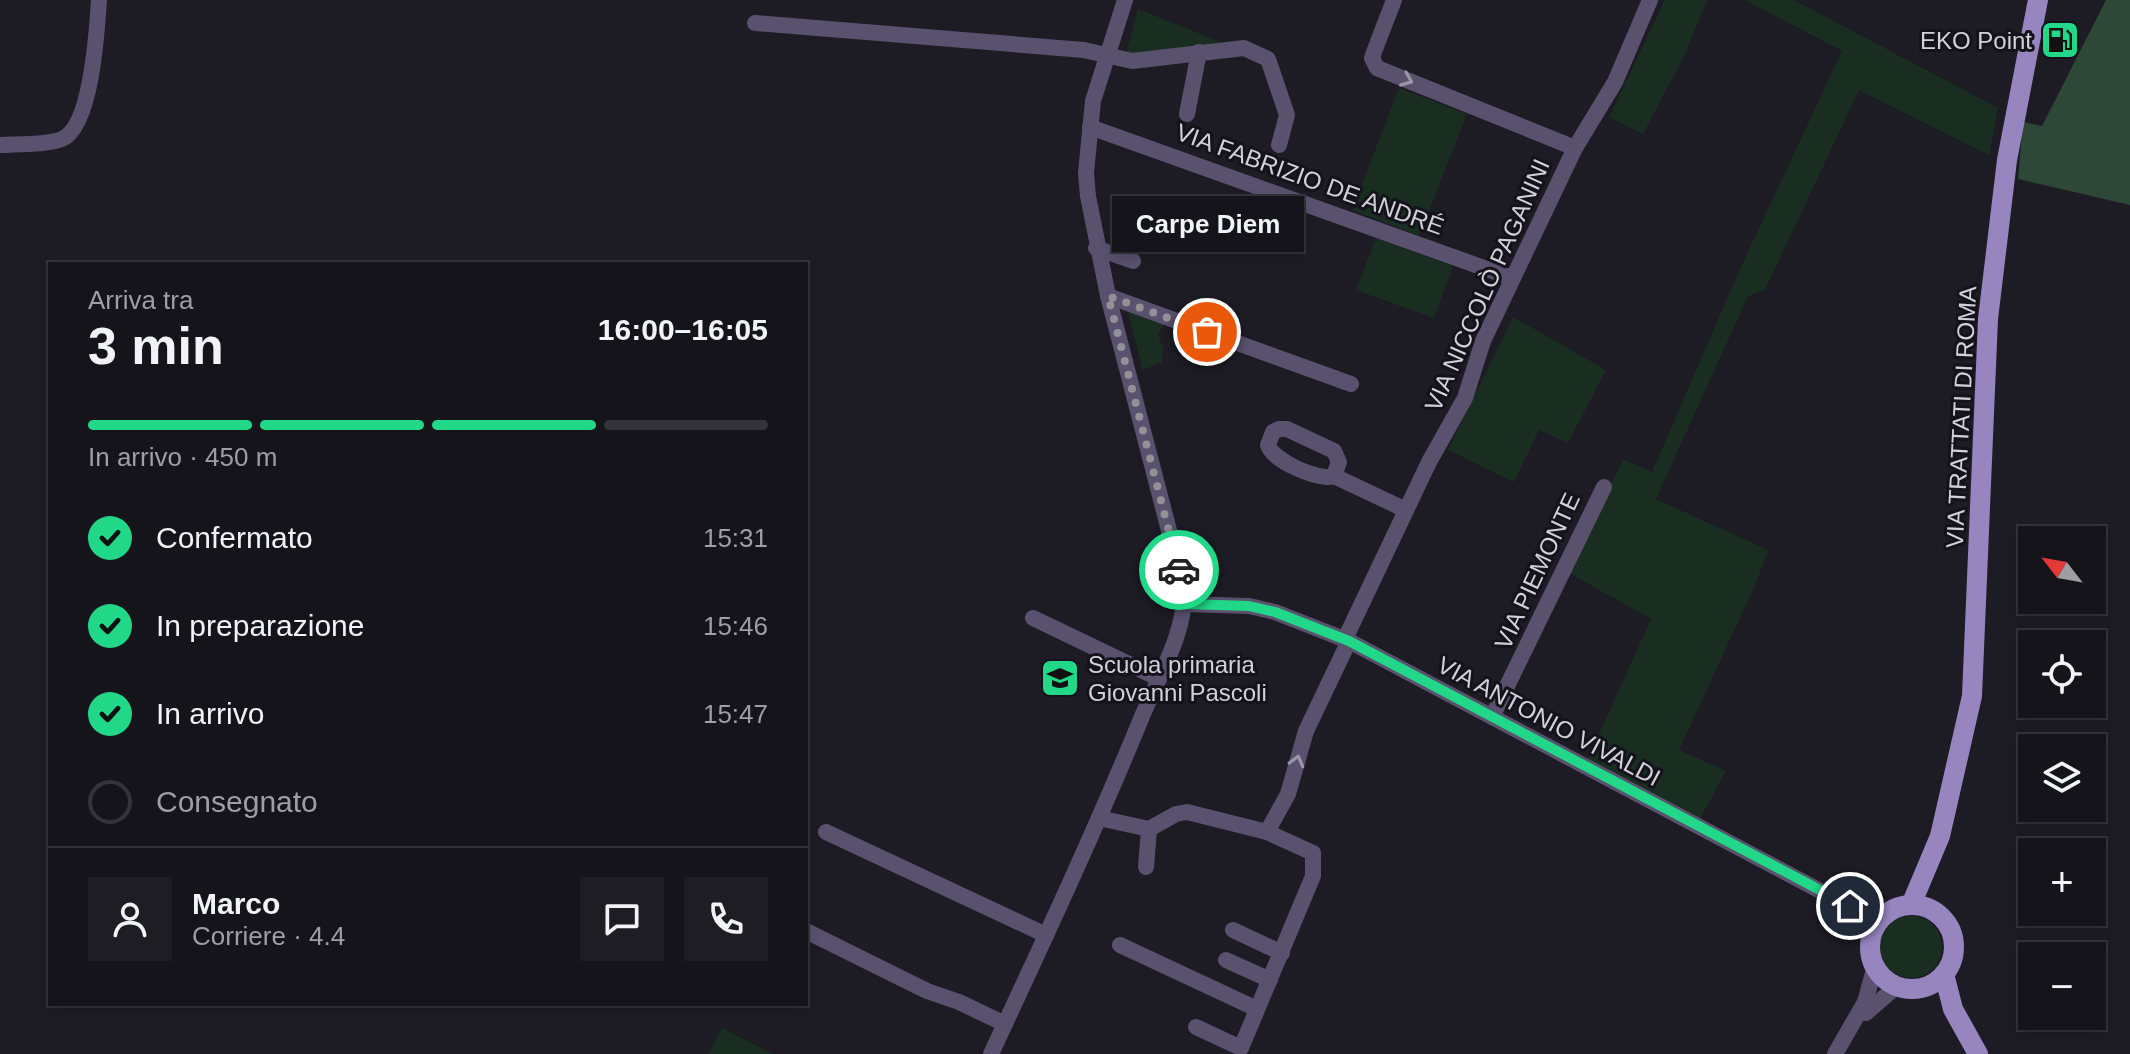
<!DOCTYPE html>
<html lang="it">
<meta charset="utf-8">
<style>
body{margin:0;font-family:Helvetica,sans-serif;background:#1f1d24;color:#f1f3f6;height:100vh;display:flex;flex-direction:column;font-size:30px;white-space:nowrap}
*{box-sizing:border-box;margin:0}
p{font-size:26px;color:#9e9ea3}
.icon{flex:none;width:44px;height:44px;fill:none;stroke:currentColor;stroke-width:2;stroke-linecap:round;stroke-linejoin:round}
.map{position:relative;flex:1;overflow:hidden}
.side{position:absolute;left:48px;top:262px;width:760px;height:744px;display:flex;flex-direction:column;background:#16141b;border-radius:0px;box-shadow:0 4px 12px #0003,0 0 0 2px #35333a}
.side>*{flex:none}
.needle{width:52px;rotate:301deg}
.tools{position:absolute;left:2018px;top:526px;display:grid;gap:16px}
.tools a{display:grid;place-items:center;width:88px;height:88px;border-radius:0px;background:#16141b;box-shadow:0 4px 12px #0003,0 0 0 2px #35333a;font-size:40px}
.pin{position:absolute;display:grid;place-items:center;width:68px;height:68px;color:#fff;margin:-34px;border:4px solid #fff;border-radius:50%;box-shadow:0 2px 8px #0007}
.courier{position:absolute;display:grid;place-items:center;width:80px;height:80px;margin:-40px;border:6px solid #20d887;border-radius:50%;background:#fff;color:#222;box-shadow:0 2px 10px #0007}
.bubble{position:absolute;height:56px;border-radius:0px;background:#16141b;box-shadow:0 4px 12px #0003,0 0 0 2px #35333a;font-size:26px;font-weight:700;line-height:56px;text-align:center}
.summary em{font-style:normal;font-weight:700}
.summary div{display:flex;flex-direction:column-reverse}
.summary{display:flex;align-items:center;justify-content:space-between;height:136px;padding:0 40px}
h1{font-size:52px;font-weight:700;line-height:60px}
.bar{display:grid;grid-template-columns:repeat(4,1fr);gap:12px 8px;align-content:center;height:96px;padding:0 40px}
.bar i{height:10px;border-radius:6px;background:#35333a}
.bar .on{background:#20d887}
.bar p{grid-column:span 4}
.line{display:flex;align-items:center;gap:20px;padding:0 40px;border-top:2px solid #35333a}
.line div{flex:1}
.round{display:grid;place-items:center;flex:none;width:84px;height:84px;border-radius:0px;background:#1f1d24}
ol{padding:0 40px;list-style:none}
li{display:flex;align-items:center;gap:24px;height:88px}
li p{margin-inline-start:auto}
li .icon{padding:8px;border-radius:50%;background:#20d887;color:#111;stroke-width:4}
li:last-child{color:#9e9ea3}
li i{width:44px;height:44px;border:4px solid #35333a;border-radius:50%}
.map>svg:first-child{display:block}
</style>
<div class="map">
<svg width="2130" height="1054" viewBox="0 0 2130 1054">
<rect width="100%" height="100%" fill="#1d1b24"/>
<g fill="#192e21">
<path d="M1665,0H1707L1685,54L1643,134L1609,117Z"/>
<path d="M1745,0H1794L1998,108L1989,155L1859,90L1765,290L1748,296L1656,499L1768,550L1756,583L1679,750L1726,771L1700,819L1586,763L1651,619L1569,573L1623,459L1652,472L1740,269L1842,51Z"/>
<path d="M1138,9L1226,44L1130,55L1127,50Z"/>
<path d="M1399,88L1467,114L1419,236L1352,210Z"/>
<path d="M1376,238L1453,266L1434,318L1356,290Z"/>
<path d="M1127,309L1165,322L1158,335L1163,347L1162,362L1143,370Z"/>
<path d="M1513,317L1606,370L1568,443L1539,430L1514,482L1448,450Z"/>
<circle cx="1911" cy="947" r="31"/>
<path d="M722,1028L773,1054H708Z"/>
</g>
<path fill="#2d4837" d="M2106,0H2130V205L2018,179L2023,122L2042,126Z"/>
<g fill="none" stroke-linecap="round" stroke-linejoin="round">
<g stroke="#59516e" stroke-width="16">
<path d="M1394,0L1374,52L1372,58L1377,68L1575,148"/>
<path d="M755,23L1084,50L1132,61L1244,48L1268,59L1287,115L1279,145"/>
<path d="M1187,114L1199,52"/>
<path d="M1090,127L1512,278"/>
<path d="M0,145C16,144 48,145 62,139C92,126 97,29 99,0"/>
<path d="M1096,248L1133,261"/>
<path d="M1108,296L1351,384"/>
<path d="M1334,476L1339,462L1334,451L1287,429H1279L1273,432L1268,445C1272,460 1319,482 1334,476L1406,510"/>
<path d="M1185,604L1249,606L1275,612L1349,641L1879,922"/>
<path d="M1033,618L1158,678"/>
<path d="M1345,639L1429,462L1465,398L1483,341L1575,148L1615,82L1650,0"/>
<path d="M1492,717L1604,487"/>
<path d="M1099,818L1149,829L1176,814L1187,812L1267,832L1313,853V876L1241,1048L1196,1027"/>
<path d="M826,832L1046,935"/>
<path d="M1267,832L1288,794L1306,731L1349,641"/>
<path d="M1146,867L1149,829"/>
<path d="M1233,930L1282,953"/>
<path d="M806,931L927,991L959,1002L1005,1024"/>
<path d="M1120,945L1257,1009"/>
<path d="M1226,960L1270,980"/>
<path d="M1866,1013L1897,986"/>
<path d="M991,1054C1043,942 1096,829 1143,714C1159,676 1187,630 1184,588L1108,296L1088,196L1086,173L1093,101L1125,0"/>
<path d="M1835,1054L1865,1002L1875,966"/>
</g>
<g stroke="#9785c0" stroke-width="20">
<path d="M1911,905L1940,836L1972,696L1988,319L2007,160L2038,0"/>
<circle cx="1912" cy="947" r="42"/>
<path d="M1944,974L1953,1009L1978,1054"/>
</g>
</g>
<defs><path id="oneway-chevron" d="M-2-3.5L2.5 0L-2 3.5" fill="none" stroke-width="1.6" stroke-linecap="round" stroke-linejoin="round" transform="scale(2)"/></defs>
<g stroke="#9c97a8">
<use href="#oneway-chevron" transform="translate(1407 80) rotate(22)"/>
<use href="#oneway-chevron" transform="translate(1297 761) rotate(-75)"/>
</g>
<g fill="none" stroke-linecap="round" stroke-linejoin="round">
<path stroke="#939198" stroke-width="8" stroke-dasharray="0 14.4" d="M1179,570L1108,296L1207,332"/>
<path stroke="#20d887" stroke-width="10" d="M1179,570L1185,604L1249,606L1275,612L1349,641L1850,906"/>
</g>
<defs>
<symbol id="fuel-square" viewBox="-11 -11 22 22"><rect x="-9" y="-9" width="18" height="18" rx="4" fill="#20d887" stroke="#14121b"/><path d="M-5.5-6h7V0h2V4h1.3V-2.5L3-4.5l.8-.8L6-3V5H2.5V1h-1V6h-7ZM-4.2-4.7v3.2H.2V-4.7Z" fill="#111"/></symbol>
<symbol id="school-square" viewBox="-11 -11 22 22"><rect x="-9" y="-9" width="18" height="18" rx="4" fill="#20d887" stroke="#14121b"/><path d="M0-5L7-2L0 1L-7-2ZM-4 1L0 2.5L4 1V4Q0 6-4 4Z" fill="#111"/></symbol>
</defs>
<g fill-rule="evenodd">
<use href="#fuel-square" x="2038" y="18" width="44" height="44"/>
<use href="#school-square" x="1038" y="656" width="44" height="44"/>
</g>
<g text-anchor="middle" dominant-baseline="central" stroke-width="6" stroke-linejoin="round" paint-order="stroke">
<g font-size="24" fill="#d2d1d7" stroke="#14121b" text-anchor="end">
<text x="2032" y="40">EKO Point</text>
<text x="1088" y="664" text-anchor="start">Scuola primaria<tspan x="1088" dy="28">Giovanni Pascoli</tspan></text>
</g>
<g font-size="24" fill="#d2d1d7" stroke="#14121b">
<text transform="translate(1310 179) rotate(20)">VIA FABRIZIO DE ANDRÉ</text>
<text transform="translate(1487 285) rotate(-66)">VIA NICCOLÒ PAGANINI</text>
<text transform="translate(1961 417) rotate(-87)">VIA TRATTATI DI ROMA</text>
<text transform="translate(1537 571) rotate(-65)">VIA PIEMONTE</text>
<text transform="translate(1549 721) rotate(28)">VIA ANTONIO VIVALDI</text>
</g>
</g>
</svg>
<div class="tools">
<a><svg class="needle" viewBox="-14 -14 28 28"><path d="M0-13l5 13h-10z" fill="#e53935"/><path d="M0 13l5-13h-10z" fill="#9e9ea3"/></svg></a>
<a><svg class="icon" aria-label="locate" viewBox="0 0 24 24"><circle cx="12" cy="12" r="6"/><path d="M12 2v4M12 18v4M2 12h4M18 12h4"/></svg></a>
<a><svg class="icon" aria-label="layers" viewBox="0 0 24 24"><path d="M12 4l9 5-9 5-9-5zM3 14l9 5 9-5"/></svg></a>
<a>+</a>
<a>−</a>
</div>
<div class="pin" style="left:1207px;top:332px;background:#ea580c"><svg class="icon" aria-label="bag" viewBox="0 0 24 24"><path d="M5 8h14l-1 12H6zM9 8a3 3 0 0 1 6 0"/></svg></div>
<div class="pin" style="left:1850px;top:906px;background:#1f2937"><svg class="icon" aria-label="home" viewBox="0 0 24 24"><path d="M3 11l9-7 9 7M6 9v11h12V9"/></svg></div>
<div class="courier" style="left:1179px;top:570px"><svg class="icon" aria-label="car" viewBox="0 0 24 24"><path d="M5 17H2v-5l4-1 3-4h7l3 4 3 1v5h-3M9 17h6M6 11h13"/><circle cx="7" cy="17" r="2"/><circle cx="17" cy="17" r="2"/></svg></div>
<div class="bubble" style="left:1112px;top:196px;width:192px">Carpe Diem</div>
<section class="side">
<div class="summary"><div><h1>3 min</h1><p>Arriva tra</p></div><em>16:00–16:05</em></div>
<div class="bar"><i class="on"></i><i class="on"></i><i class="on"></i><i></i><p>In arrivo · 450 m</p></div>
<ol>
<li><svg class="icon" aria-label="check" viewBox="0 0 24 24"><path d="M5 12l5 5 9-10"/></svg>Confermato<p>15:31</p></li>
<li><svg class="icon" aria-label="check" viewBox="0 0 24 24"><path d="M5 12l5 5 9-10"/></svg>In preparazione<p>15:46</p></li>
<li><svg class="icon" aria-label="check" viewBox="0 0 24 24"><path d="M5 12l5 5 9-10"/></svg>In arrivo<p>15:47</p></li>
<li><i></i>Consegnato</li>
</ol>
<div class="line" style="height:144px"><a class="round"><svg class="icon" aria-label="person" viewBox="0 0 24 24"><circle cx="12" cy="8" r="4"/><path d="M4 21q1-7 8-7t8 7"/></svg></a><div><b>Marco</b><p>Corriere · 4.4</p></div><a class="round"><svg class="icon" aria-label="chat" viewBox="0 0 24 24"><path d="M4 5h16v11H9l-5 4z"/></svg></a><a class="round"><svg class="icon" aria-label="phone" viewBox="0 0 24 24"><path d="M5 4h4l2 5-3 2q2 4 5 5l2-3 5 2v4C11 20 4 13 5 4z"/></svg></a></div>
</section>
</div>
